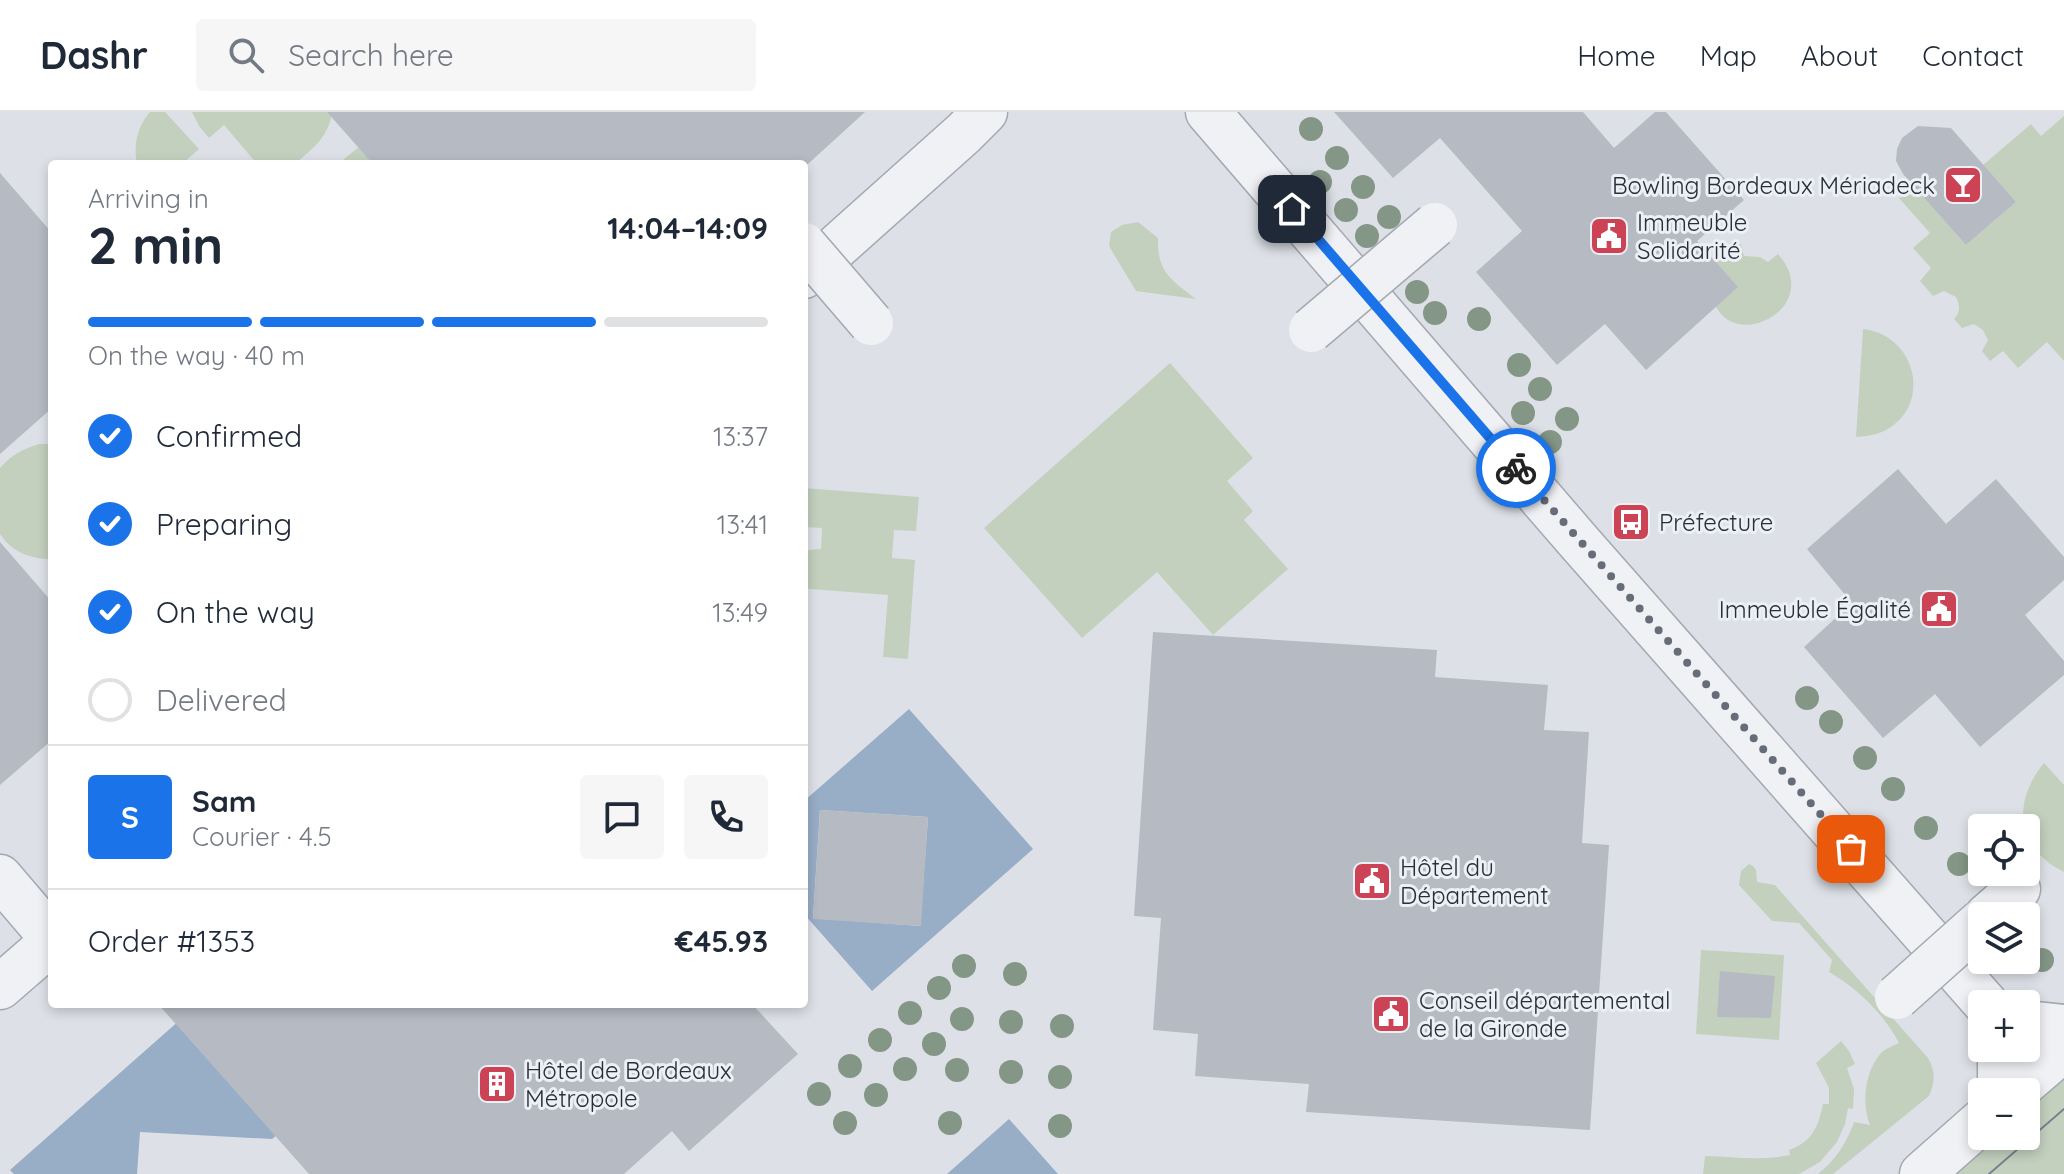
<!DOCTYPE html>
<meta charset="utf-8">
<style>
body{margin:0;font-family:Quicksand,sans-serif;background:#f6f6f7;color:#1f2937;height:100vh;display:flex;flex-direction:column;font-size:30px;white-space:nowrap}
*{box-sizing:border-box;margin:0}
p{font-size:26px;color:#747a83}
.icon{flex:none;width:44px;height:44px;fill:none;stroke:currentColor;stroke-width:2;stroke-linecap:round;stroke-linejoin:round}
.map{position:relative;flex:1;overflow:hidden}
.side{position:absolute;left:48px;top:48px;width:760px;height:848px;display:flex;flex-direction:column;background:#fff;border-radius:8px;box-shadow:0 4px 12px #0003}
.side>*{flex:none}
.fabs{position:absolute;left:1968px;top:702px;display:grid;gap:16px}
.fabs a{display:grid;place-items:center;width:72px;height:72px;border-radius:8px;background:#fff;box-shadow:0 4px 12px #0003;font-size:40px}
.pin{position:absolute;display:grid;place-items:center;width:68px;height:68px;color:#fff;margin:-34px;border-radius:16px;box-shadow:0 4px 12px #0006}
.courier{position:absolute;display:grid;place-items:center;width:80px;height:80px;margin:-40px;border:6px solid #1a73e8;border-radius:50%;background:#fff;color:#222;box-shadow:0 2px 10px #0007}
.head em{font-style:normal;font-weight:700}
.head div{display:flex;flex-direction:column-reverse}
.head{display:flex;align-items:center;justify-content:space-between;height:136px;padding:0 40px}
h1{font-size:52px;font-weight:700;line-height:60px}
.bar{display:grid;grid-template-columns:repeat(4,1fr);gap:12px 8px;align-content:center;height:96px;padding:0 40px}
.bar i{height:10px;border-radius:6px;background:#e0e1e3}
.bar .active{background:#1a73e8}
.bar p{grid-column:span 4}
.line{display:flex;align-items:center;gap:20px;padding:0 40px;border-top:2px solid #e0e1e3}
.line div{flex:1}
.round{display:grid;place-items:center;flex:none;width:84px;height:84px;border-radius:8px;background:#f6f6f7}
ol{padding:0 40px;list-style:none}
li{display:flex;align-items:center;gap:24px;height:88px}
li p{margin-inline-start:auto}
li .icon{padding:8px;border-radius:50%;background:#1a73e8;color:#fff;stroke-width:4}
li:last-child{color:#747a83}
li i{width:44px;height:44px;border:4px solid #e0e1e3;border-radius:50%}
header{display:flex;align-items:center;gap:48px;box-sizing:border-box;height:112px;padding:0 40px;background:#fff;border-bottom:2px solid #e0e1e3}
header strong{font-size:38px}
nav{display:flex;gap:44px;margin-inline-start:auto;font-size:28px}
.search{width:560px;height:72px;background:#f6f6f7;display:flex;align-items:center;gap:20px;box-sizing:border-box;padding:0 28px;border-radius:8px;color:#747a83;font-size:30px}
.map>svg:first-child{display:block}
</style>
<header>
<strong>Dashr</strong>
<div class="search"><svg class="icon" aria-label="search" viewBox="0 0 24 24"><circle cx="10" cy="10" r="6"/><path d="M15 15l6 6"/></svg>Search here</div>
<nav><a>Home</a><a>Map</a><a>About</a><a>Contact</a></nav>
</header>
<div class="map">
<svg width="2064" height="1062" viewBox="0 0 2064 1062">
<rect width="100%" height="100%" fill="#dde1e7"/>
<g fill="#c3d0be">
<path d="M150,0H165L199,37L182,52H137C133,33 137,15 150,0Z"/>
<path d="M192,0H331L332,2C327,27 313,36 295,52H257L224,13L209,26L199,14Z"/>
<path d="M2064,4V249L2047,230L2018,256L2003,239L1990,249L1982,239L1988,228L1983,218L1974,212L1962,216L1954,207C1961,200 1960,193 1956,185L1944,179L1933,184L1920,169L1931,156L1913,136L1930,121L1899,86L1913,73L1966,133L2016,90L1983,53L2031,12L2041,24Z"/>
<path d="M360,34L375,52H338Z"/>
<path d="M1138,110L1158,126C1157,160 1171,168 1196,187L1136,179L1109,134L1111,120L1122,113Z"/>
<path d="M1741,132L1744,144L1760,145L1768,150L1778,142C1824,193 1738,241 1715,193C1711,184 1713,171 1713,161C1713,146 1727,135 1741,132Z"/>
<path d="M1863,217C1915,222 1934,292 1886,318C1877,323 1867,324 1856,325Z"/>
<path d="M1170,251L1253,346L1227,369L1253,399L1244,408L1288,457L1213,523L1157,460L1082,526L984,416Z"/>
<path d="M39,332H52L51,447C30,447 12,440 0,422V356C11,343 23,337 39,332Z"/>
<path d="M804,376L919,385L916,419L894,418L892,446L915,448L908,547L883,545L888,483L810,477L804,475V441L809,438L821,437L822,416L804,415Z"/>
<path d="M2044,651L2064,673V760C2059,757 2052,754 2048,750C2013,724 2018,682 2044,651Z"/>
<path d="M1749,752L1753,754L1756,758L1757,770L1775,773L1928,946C1936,960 1935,970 1929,984L1833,1062H1818C1835,1049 1847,1030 1854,1010L1870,1013C1861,991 1865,958 1882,940C1887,936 1893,934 1899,931C1884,902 1857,876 1829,860L1832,848L1799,811L1772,809L1739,773L1741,759Z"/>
<path d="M1701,838L1784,843L1779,928L1696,922Z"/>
<path d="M1841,929L1849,939L1855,952L1847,956L1854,977L1853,997L1848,996L1845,1012L1837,1030L1820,1050L1799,1062H1703L1705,1044C1734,1045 1761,1049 1790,1043L1789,1038C1813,1029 1818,1015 1823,992H1829V976L1816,951Z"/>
<path d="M2064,966V1062H1956L1999,1024H2026V1000Z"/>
</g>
<g fill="#98aec6" fill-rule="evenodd">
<path d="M909,597L1033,737L872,879L804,802V689ZM820,698L928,705L920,814L813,806Z"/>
<path d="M198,892L315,991L272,1027L140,1020L137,1062H14L10,1058Z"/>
<path d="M1009,1007L1058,1062H947Z"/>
</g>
<g fill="#b5bac3">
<path d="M327,0H865L808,52H373Z"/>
<path d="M1334,0H1583L1614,36L1655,0H1666L1744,88L1697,129L1738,175L1646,258L1605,212L1557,253L1476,160L1522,119L1470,60L1440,26L1393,66Z"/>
<path d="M1918,14L1951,16L2016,90L1966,133L1903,62L1896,49L1897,37L1902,26Z"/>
<path d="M0,61L52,121V296L0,342Z"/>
<path d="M1898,357L1946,412L1996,367L2064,445V468L2025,503L2064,549V563L1980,635L1935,582L1883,626L1804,535L1852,491L1807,437Z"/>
<path d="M0,430L52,490V628L0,673Z"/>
<path d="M1153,520L1437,538L1435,565L1548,573L1544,618L1589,620L1582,731L1609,733L1590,1018L1306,1000L1309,972L1195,964L1198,922L1153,918L1161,806L1134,804Z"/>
<path d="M820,698L928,705L921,814L813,807Z"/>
<path d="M1720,859L1775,864L1771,906L1717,905Z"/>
<path d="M158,892H752L798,942L689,1039L672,1019L624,1062H309Z"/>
</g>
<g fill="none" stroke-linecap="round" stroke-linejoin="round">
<defs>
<g id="minor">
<path d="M1208,0L1579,430L1986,892"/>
<path d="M804,164L964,21L985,0"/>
<path d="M0,765L52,826"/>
<path d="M1987,804L2018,777"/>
<path d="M0,875L52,830"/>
<path d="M2026,911L2064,915"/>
<path d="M2000,980V936"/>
<path d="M2014,980L2064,937"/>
<path d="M1922,1062L1982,1009"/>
</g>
</defs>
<use href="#minor" stroke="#a3a8b1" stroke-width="47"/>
<use href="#minor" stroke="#f0f1f5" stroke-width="44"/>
<path stroke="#778090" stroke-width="2" d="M1989,1062L2064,997"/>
<defs>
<g id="minor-bridge">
<path d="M804,133L871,211"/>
<path d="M1311,218L1435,113"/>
<path d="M1897,885L1982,809"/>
</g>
</defs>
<use href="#minor-bridge" stroke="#a3a8b1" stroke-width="47" stroke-linecap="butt"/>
<use href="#minor-bridge" stroke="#f0f1f5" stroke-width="44"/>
</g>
<g fill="#849685">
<circle cx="1311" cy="17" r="12"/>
<circle cx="1337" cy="46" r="12"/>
<circle cx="1320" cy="70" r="12"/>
<circle cx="1363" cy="75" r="12"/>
<circle cx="1346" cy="98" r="12"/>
<circle cx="1389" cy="105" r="12"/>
<circle cx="1367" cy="124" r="12"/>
<circle cx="1417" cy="180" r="12"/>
<circle cx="1435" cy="201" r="12"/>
<circle cx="1479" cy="207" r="12"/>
<circle cx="1519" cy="253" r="12"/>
<circle cx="1540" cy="277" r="12"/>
<circle cx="1523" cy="301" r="12"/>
<circle cx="1567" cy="307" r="12"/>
<circle cx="1550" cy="330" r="12"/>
<circle cx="1807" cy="586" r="12"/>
<circle cx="1831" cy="610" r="12"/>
<circle cx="1865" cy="646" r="12"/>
<circle cx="1893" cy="677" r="12"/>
<circle cx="1926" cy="716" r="12"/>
<circle cx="1959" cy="752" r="12"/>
<circle cx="2042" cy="848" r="12"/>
<circle cx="964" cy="854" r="12"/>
<circle cx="1015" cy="862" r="12"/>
<circle cx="939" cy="876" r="12"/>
<circle cx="910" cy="901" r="12"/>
<circle cx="962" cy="907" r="12"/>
<circle cx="1011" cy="910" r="12"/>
<circle cx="1062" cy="914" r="12"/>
<circle cx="880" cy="928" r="12"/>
<circle cx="934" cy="932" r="12"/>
<circle cx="850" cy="954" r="12"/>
<circle cx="905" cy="957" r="12"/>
<circle cx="957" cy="958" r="12"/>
<circle cx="1011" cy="960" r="12"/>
<circle cx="1060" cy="965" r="12"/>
<circle cx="819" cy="982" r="12"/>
<circle cx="876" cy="983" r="12"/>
<circle cx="845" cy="1011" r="12"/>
<circle cx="950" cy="1011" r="12"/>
<circle cx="1060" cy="1014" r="12"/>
</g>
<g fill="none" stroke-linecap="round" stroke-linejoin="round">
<path stroke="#676d78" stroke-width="8" stroke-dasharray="0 14.4" d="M1516,356L1851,737"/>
<path stroke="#1a73e8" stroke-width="10" d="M1292,97L1516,356"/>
</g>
<defs>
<symbol id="bar-square" viewBox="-11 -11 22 22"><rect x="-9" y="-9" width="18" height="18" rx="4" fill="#cb4355" stroke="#ecf0f4"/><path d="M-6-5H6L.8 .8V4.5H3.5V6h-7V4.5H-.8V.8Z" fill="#fff"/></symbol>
<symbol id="civic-square" viewBox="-11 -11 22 22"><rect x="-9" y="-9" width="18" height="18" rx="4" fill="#cb4355" stroke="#ecf0f4"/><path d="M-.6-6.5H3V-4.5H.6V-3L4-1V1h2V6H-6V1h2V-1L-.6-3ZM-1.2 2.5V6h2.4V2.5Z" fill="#fff"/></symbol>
<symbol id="bus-square" viewBox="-11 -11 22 22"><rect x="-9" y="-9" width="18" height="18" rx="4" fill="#cb4355" stroke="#ecf0f4"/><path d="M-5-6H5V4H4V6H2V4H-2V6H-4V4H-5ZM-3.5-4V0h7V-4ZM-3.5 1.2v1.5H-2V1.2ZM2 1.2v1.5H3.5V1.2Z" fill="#fff"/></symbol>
<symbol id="building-square" viewBox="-11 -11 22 22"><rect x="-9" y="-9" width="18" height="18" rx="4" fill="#cb4355" stroke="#ecf0f4"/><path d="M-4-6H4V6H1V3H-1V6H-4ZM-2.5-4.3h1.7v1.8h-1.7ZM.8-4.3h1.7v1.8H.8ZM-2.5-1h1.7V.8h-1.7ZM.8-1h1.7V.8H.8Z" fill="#fff"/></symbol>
</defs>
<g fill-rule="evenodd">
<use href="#bar-square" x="1941" y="51" width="44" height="44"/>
<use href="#civic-square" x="1587" y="102" width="44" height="44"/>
<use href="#bus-square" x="1609" y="388" width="44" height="44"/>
<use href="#civic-square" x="1917" y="475" width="44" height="44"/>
<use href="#civic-square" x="1350" y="747" width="44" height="44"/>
<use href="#civic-square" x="1369" y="880" width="44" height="44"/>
<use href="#building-square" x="475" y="950" width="44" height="44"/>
</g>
<g text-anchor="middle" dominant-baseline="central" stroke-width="6" stroke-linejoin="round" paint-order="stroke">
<g font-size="24" fill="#272f3d" stroke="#ecf0f4" text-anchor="start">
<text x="1935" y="73" text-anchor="end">Bowling Bordeaux Mériadeck</text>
<text x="1637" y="110">Immeuble<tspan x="1637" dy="28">Solidarité</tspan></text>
<text x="1659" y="410">Préfecture</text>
<text x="1911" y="497" text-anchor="end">Immeuble Égalité</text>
<text x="1400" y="755">Hôtel du<tspan x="1400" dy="28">Département</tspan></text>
<text x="1419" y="888">Conseil départemental<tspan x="1419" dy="28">de la Gironde</tspan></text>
<text x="525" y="958">Hôtel de Bordeaux<tspan x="525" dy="28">Métropole</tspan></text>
</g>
</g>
</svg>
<div class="fabs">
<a><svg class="icon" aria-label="locate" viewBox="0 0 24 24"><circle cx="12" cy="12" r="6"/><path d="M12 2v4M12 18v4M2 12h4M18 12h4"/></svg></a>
<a><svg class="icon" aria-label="layers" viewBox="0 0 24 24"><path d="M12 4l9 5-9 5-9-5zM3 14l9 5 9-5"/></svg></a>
<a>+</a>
<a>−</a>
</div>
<div class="pin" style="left:1851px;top:737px;background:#ea580c"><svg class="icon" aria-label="bag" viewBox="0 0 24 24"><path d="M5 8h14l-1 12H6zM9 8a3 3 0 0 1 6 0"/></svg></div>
<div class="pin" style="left:1292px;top:97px;background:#1f2937"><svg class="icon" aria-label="home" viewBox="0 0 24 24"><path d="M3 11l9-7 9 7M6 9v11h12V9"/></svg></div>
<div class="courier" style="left:1516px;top:356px"><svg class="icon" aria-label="bike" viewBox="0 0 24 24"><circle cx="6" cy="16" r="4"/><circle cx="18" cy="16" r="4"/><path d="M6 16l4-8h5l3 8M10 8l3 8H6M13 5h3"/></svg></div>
<section class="side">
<div class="head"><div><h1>2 min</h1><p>Arriving in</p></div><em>14:04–14:09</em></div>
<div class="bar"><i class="active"></i><i class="active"></i><i class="active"></i><i></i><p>On the way · 40 m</p></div>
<ol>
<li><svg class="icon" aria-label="check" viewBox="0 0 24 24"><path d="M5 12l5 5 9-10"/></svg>Confirmed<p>13:37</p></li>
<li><svg class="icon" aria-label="check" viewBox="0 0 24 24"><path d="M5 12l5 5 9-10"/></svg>Preparing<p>13:41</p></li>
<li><svg class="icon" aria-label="check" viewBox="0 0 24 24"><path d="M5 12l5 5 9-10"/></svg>On the way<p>13:49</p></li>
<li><i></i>Delivered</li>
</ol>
<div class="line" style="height:144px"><b class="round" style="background:#1a73e8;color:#fff">S</b><div><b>Sam</b><p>Courier · 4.5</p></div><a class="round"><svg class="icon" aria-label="chat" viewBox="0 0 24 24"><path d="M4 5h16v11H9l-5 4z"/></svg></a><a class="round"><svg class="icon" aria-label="phone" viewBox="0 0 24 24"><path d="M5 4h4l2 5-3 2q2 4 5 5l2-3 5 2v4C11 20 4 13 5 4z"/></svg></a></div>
<div class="line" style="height:104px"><div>Order #1353</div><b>€45.93</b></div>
</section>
</div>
